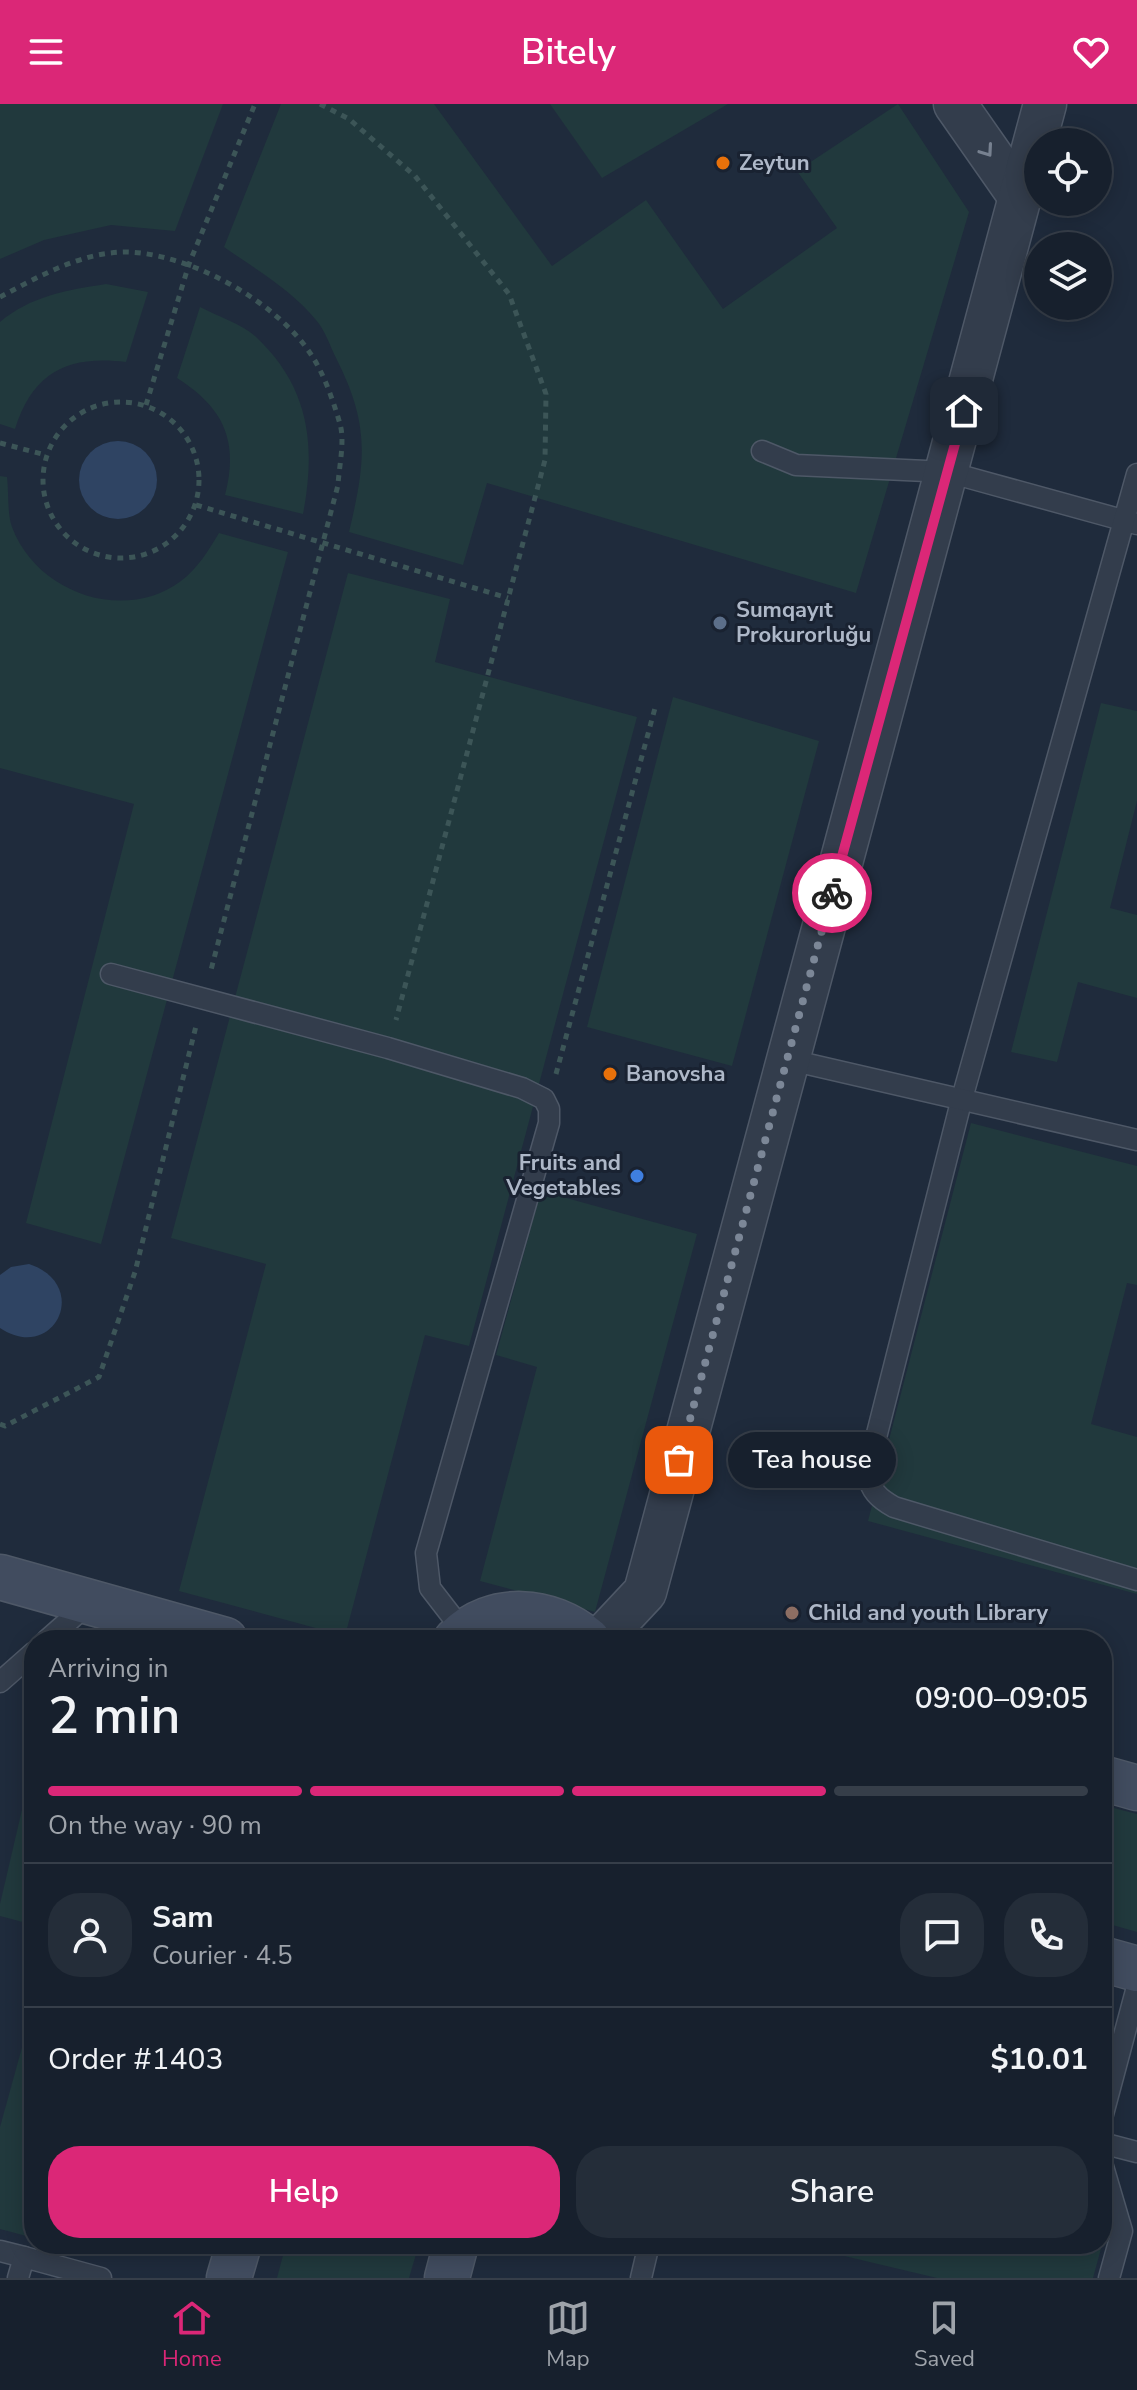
<!DOCTYPE html>
<meta charset="utf-8">
<style>
body{margin:0;font-family:"Nunito Sans",sans-serif;background:#242d39;color:#f1f3f6;height:100vh;display:flex;flex-direction:column;font-size:30px;white-space:nowrap}
*{box-sizing:border-box;margin:0}
p{font-size:26px;color:#9ea3aa}
.icon{flex:none;width:44px;height:44px;fill:none;stroke:currentColor;stroke-width:2;stroke-linecap:round;stroke-linejoin:round}
.map{position:relative;flex:1;overflow:hidden}
.details{position:absolute;left:24px;top:1526px;width:1088px;height:624px;display:flex;flex-direction:column;background:#17202d;border-radius:32px;box-shadow:0 4px 20px #0003,0 0 0 2px #363e49}
.details>*{flex:none}
.buttons{position:absolute;left:1024px;top:24px;display:grid;gap:16px}
.buttons a{display:grid;place-items:center;width:88px;height:88px;border-radius:50%;background:#17202d;box-shadow:0 4px 20px #0003,0 0 0 2px #363e49;font-size:40px}
.pin{position:absolute;display:grid;place-items:center;width:68px;height:68px;color:#fff;margin:-34px;border-radius:16px;box-shadow:0 4px 12px #0006}
.courier{position:absolute;display:grid;place-items:center;width:80px;height:80px;margin:-40px;border:6px solid #db2777;border-radius:50%;background:#fff;color:#222;box-shadow:0 2px 10px #0007}
.bubble{position:absolute;height:56px;border-radius:28px;background:#17202d;box-shadow:0 4px 20px #0003,0 0 0 2px #363e49;font-size:26px;font-weight:600;line-height:56px;text-align:center}
.head em{font-style:normal;font-weight:600}
.head div{display:flex;flex-direction:column-reverse}
.head{display:flex;align-items:center;justify-content:space-between;height:136px;padding:0 24px}
h1{font-size:52px;font-weight:600;line-height:60px}
.bar{display:grid;grid-template-columns:repeat(4,1fr);gap:12px 8px;align-content:center;height:96px;padding:0 24px}
.bar i{height:10px;border-radius:6px;background:#363e49}
.bar .current{background:#db2777}
.bar p{grid-column:span 4}
.line{display:flex;align-items:center;gap:20px;padding:0 24px;border-top:2px solid #363e49}
.line div{flex:1}
.round{display:grid;place-items:center;flex:none;width:84px;height:84px;border-radius:32px;background:#242d39}
.cta{display:flex;gap:16px;margin-top:auto;padding:16px 24px}
.cta a{flex:1;height:92px;border-radius:32px;background:#db2777;color:#fff;font-size:32px;font-weight:600;line-height:92px;text-align:center}
.cta a+a{background:#242d39;color:#f1f3f6}
header{display:flex;justify-content:space-between;align-items:center;height:104px;padding:0 24px;background:#db2777;color:#fff;font-size:36px;font-weight:600}
.tab-bar{display:flex;justify-content:space-around;align-items:center;height:112px;border-top:2px solid #363e49;background:#17202d;font-size:22px;color:#9ea3aa}
.tab-bar a{display:grid;justify-items:center;gap:4px}
.tab-bar .current{color:#db2777}
.map>svg:first-child{display:block}
</style>
<header><svg class="icon" aria-label="menu" viewBox="0 0 24 24"><path d="M4 6h16M4 12h16M4 18h16"/></svg>Bitely<svg class="icon" aria-label="heart" viewBox="0 0 24 24"><path d="M12 20l-8-8c-3-5 5-10 8-4 3-6 11-1 8 4z"/></svg></header>
<div class="map">
<svg width="1137" height="2174" viewBox="0 0 1137 2174">
<rect width="100%" height="100%" fill="#1f2b3c"/>
<g fill="#21393d">
<path d="M0,0H223L175,127L111,121L44,136L0,155Z"/>
<path d="M281,0H434L552,162L646,96L723,205L837,124L797,67L898,0L969,108L856,489L487,379L463,461L349,428C366,357 370,321 336,254C330,242 325,226 316,216C292,186 255,165 224,143Z"/>
<path d="M550,0H728L602,74Z"/>
<path d="M106,180L148,188L126,258C68,251 33,268 15,325L0,320V218C31,192 67,186 106,180Z"/>
<path d="M200,203C217,212 242,220 255,232C310,283 316,342 303,410L225,391C239,337 224,304 177,274Z"/>
<path d="M0,372L7,373C9,389 7,409 12,423C36,488 123,520 181,477C198,464 208,447 219,429L288,448L101,1140L26,1119L134,700L0,664Z"/>
<path d="M348,469L450,495L435,558L637,613L469,1242L425,1231L345,1532L179,1487L266,1160L171,1134Z"/>
<path d="M673,593L819,637L732,962L587,923Z"/>
<path d="M1101,599L1137,607V697L1110,804L1137,811V894L1078,878L1057,958L1011,948Z"/>
<path d="M971,1019L1137,1062V1181L1127,1179L1091,1320L1137,1333V1490L868,1417Z"/>
<path d="M541,1087L697,1130L595,1508L480,1477L537,1263L496,1251Z"/>
<path d="M34,1676V1821L0,1812V1800L28,1680Z"/>
<path d="M1102,1701L1137,1710V1828L1102,1818Z"/>
<path d="M31,1911L34,1912V2134L0,2125V2023Z"/>
<path d="M1102,2121L1105,2130L1093,2174H937L836,2150L838,2140H1102Z"/>
<path d="M286,2140H419L409,2174H277Z"/>
</g>
<g fill="#2f4463">
<circle cx="118" cy="376" r="39"/>
<path d="M29,1160C92,1181 54,1260 0,1224V1171L11,1163Z"/>
</g>
<g fill="none" stroke-linecap="round" stroke-linejoin="round">
<defs>
<g id="service">
<path d="M762,347L796,361L948,368L1137,420"/>
<path d="M1137,370L961,998L867,1369C871,1387 878,1394 894,1403L1137,1476"/>
<path d="M111,870L388,944L522,984L544,995L549,1005V1019L426,1449L430,1484L464,1528"/>
<path d="M786,955L1137,1036"/>
<path d="M47,1536L89,1499"/>
<path d="M0,1578L34,1548"/>
<path d="M1102,2014L1137,1883"/>
<path d="M1102,2039L1137,2048"/>
<path d="M1102,2059L1122,2127L1109,2174"/>
<path d="M0,2147L24,2153"/>
<path d="M18,2174L24,2153L101,2174"/>
<path d="M641,2174L649,2140"/>
</g>
<g id="minor">
<path d="M955,0L1020,93"/>
<path d="M600,1536L645,1488L1045,0"/>
</g>
<g id="secondary">
<path d="M0,1473L225,1536"/>
<path d="M456,1536C493,1499 550,1504 588,1536"/>
<path d="M1102,1674L1137,1684"/>
<path d="M1102,1855L1137,1865"/>
<path d="M229,2174L239,2140"/>
<path d="M447,2174L456,2140"/>
</g>
</defs>
<use href="#service" stroke="#4e5867" stroke-width="23"/>
<use href="#minor" stroke="#4e5867" stroke-width="45"/>
<use href="#secondary" stroke="#4e5867" stroke-width="47"/>
<g stroke="#3c5557" stroke-width="5" stroke-dasharray="6 6" stroke-linecap="butt">
<path d="M320,0L349,15L415,72L509,190L546,290L545,356L396,916"/>
<path d="M0,193C38,173 81,148 126,148C189,149 278,198 312,252C324,270 334,299 340,320C345,337 339,363 338,381L211,866"/>
<circle cx="121" cy="376" r="78"/>
<path d="M146,301L189,160L255,0"/>
<path d="M0,339L46,351"/>
<path d="M196,401L508,494"/>
<path d="M556,970L655,604"/>
<path d="M0,1320L5,1322L99,1273L135,1168L196,922"/>
</g>
<use href="#service" stroke="#333d4c" stroke-width="20"/>
<use href="#minor" stroke="#333d4c" stroke-width="42"/>
<use href="#secondary" stroke="#414c5f" stroke-width="44"/>
</g>
<defs><path id="oneway-chevron" d="M-2-3.5L2.5 0L-2 3.5" fill="none" stroke-width="1.6" stroke-linecap="round" stroke-linejoin="round" transform="scale(2)"/></defs>
<use stroke="#778190" href="#oneway-chevron" transform="translate(987 47) rotate(55)"/>
<g fill="none" stroke-linecap="round" stroke-linejoin="round">
<path stroke="#7c8797" stroke-width="8" stroke-dasharray="0 14.4" d="M679,1356L832,789"/>
<path stroke="#db2777" stroke-width="10" d="M832,789L964,307"/>
</g>
<g fill="#e8710a" stroke="#192231" stroke-width="3">
<circle cx="723" cy="59" r="8"/>
<circle cx="610" cy="970" r="8"/>
</g>
<circle fill="#5c6f8a" stroke="#192231" stroke-width="3" cx="720" cy="519" r="8"/>
<circle fill="#3f7fe0" stroke="#192231" stroke-width="3" cx="637" cy="1072" r="8"/>
<circle fill="#8d6e63" stroke="#192231" stroke-width="3" cx="792" cy="1509" r="8"/>
<g text-anchor="middle" dominant-baseline="central" stroke-width="6" stroke-linejoin="round" paint-order="stroke">
<g font-size="22" font-weight="bold" fill="#aeb8c8" stroke="#192231" text-anchor="start">
<text x="739" y="59">Zeytun</text>
<text x="736" y="506">Sumqayıt<tspan x="736" dy="25">Prokurorluğu</tspan></text>
<text x="626" y="970">Banovsha</text>
<text x="621" y="1059" text-anchor="end">Fruits and<tspan x="621" dy="25">Vegetables</tspan></text>
<text x="808" y="1509">Child and youth Library</text>
</g>
</g>
</svg>
<div class="buttons">
<a><svg class="icon" aria-label="locate" viewBox="0 0 24 24"><circle cx="12" cy="12" r="6"/><path d="M12 2v4M12 18v4M2 12h4M18 12h4"/></svg></a>
<a><svg class="icon" aria-label="layers" viewBox="0 0 24 24"><path d="M12 4l9 5-9 5-9-5zM3 14l9 5 9-5"/></svg></a>
</div>
<div class="pin" style="left:679px;top:1356px;background:#ea580c"><svg class="icon" aria-label="bag" viewBox="0 0 24 24"><path d="M5 8h14l-1 12H6zM9 8a3 3 0 0 1 6 0"/></svg></div>
<div class="pin" style="left:964px;top:307px;background:#1f2937"><svg class="icon" aria-label="home" viewBox="0 0 24 24"><path d="M3 11l9-7 9 7M6 9v11h12V9"/></svg></div>
<div class="courier" style="left:832px;top:789px"><svg class="icon" aria-label="bike" viewBox="0 0 24 24"><circle cx="6" cy="16" r="4"/><circle cx="18" cy="16" r="4"/><path d="M6 16l4-8h5l3 8M10 8l3 8H6M13 5h3"/></svg></div>
<div class="bubble" style="left:728px;top:1328px;width:168px">Tea house</div>
<section class="details">
<div class="head"><div><h1>2 min</h1><p>Arriving in</p></div><em>09:00–09:05</em></div>
<div class="bar"><i class="current"></i><i class="current"></i><i class="current"></i><i></i><p>On the way · 90 m</p></div>
<div class="line" style="height:144px"><a class="round"><svg class="icon" aria-label="person" viewBox="0 0 24 24"><circle cx="12" cy="8" r="4"/><path d="M4 21q1-7 8-7t8 7"/></svg></a><div><b>Sam</b><p>Courier · 4.5</p></div><a class="round"><svg class="icon" aria-label="chat" viewBox="0 0 24 24"><path d="M4 5h16v11H9l-5 4z"/></svg></a><a class="round"><svg class="icon" aria-label="phone" viewBox="0 0 24 24"><path d="M5 4h4l2 5-3 2q2 4 5 5l2-3 5 2v4C11 20 4 13 5 4z"/></svg></a></div>
<div class="line" style="height:104px"><div>Order #1403</div><b>$10.01</b></div>
<div class="cta"><a>Help</a><a>Share</a></div>
</section>
</div>
<nav class="tab-bar">
<a class="current"><svg class="icon" aria-label="home" viewBox="0 0 24 24"><path d="M3 11l9-7 9 7M6 9v11h12V9"/></svg>Home</a>
<a><svg class="icon" aria-label="map" viewBox="0 0 24 24"><path d="M3 6l6-2 6 2 6-2v14l-6 2-6-2-6 2zM9 4v14M15 6v14"/></svg>Map</a>
<a><svg class="icon" aria-label="saved" viewBox="0 0 24 24"><path d="M7 4h10v16l-5-4-5 4z"/></svg>Saved</a>
</nav>
